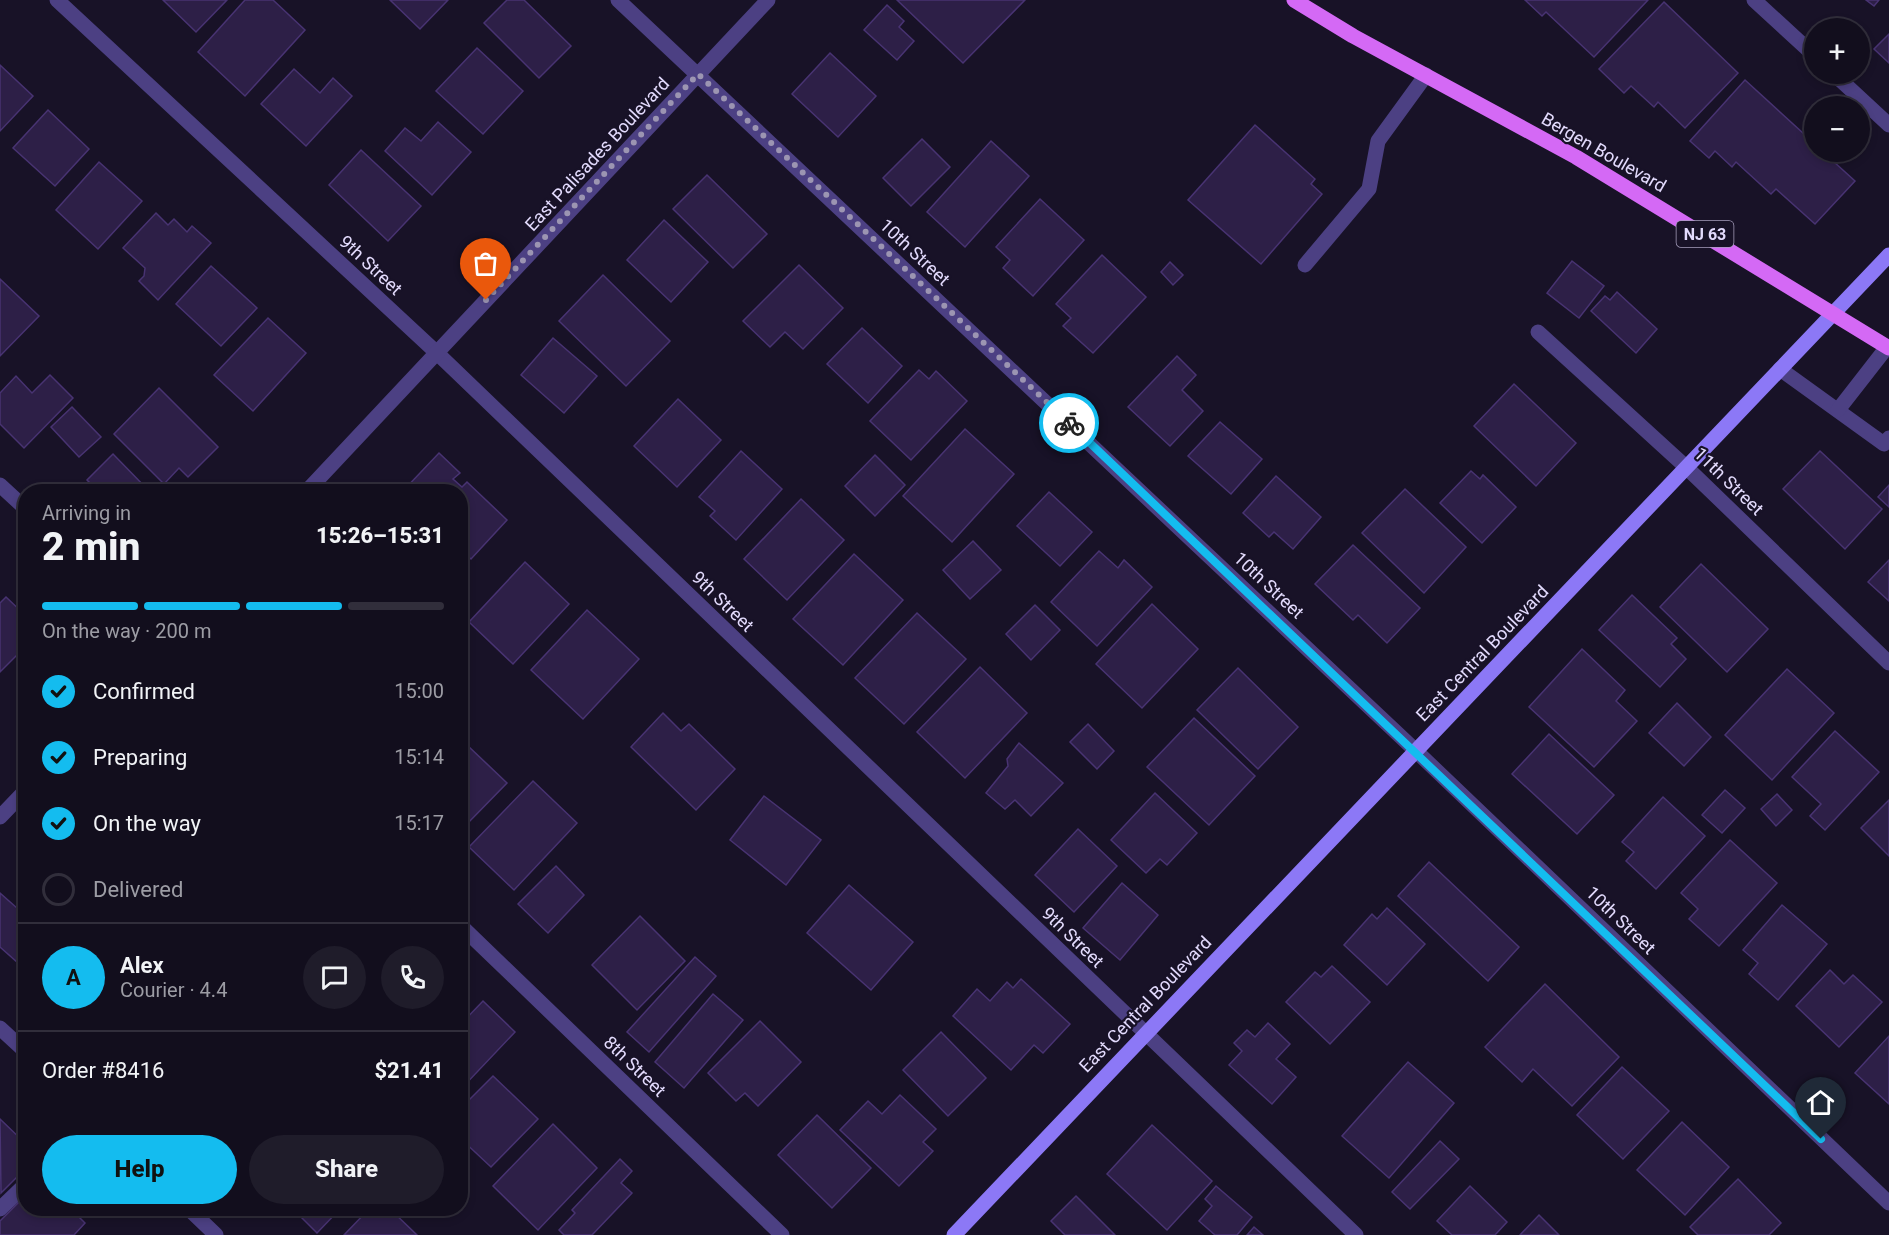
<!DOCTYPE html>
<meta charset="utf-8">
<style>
body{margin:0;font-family:Roboto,sans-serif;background:#1f1c2a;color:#f1f3f6;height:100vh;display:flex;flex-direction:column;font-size:22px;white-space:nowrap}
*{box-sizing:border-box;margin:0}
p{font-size:20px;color:#9c9ca4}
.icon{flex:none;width:33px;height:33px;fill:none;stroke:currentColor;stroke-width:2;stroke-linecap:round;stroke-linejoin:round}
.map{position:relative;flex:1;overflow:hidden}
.details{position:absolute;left:18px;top:484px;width:450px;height:732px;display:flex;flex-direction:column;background:#120e1d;border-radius:24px;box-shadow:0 3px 9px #0003,0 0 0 2px #312e3b}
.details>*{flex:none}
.tools{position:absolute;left:1804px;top:18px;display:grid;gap:12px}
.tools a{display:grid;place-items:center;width:66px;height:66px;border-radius:50%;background:#120e1d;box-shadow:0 3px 9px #0003,0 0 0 2px #312e3b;font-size:30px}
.pin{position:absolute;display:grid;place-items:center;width:51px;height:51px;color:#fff;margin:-62px -26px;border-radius:50% 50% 50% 0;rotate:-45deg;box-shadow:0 0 6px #0007}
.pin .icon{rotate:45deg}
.courier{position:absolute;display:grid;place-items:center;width:60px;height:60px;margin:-30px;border:4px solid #14bcef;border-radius:50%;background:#fff;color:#222;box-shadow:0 2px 8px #0007}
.head em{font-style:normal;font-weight:800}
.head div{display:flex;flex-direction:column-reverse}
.head{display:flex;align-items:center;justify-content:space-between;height:102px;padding:0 24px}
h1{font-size:39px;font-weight:800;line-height:45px}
.bar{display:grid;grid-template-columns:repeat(4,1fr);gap:9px 6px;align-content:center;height:72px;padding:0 24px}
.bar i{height:8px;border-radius:4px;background:#312e3b}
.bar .on{background:#14bcef}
.bar p{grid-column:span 4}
.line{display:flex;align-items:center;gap:15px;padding:0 24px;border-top:2px solid #312e3b}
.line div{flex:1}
.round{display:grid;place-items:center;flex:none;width:63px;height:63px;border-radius:32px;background:#1f1c2a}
ol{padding:0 24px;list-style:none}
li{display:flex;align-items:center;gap:18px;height:66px}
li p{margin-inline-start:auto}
li .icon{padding:6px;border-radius:50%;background:#14bcef;color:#111;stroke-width:4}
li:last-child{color:#9c9ca4}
li i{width:33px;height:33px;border:3px solid #312e3b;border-radius:50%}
.primary-button{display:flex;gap:12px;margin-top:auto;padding:12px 24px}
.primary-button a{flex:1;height:69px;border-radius:36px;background:#14bcef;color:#111;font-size:24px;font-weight:800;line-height:69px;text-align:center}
.primary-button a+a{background:#1f1c2a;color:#f1f3f6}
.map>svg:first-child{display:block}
</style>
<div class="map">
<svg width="1889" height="1235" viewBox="0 0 1889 1235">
<rect width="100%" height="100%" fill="#181227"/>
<g fill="#2d1f47" stroke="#483372" stroke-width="1.5">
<path d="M163,0H227L196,32Z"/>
<path d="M245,0H273L305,30L245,96L198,52Z"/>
<path d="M390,0H448L420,29Z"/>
<path d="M507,0H524L571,46L539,78L484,23Z"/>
<path d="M897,0H1025L963,63Z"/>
<path d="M1525,0H1648L1594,57L1546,12L1542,16Z"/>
<path d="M1866,0H1879L1874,6Z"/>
<path d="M1664,2L1738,73L1685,128L1658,102L1654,107L1631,86L1624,93L1599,69Z"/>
<path d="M887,5L904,21L899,27L914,41L897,60L864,30Z"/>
<path d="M1889,34V63L1874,49Z"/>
<path d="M477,48L523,91L483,134L436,91Z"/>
<path d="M830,53L876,96L838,137L792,94Z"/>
<path d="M0,65L33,96L0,131Z"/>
<path d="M294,69L320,93L333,78L352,96L306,146L261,104Z"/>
<path d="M1745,80L1815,144V152H1823L1855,181L1815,224L1776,189L1771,194L1736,162L1732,167L1715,151L1709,158L1690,141Z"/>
<path d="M48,110L89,149L55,186L13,148Z"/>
<path d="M438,122L471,152L432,195L385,151L405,128L421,141Z"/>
<path d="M1255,125L1315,179L1311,184L1322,194L1261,264L1188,200Z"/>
<path d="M922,139L950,167L911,206L883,178Z"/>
<path d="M991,141L1029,176L965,247L927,212Z"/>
<path d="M361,150L421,206L388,241L329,185Z"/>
<path d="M99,162L142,201L98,249L56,210Z"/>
<path d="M707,175L767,234L733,268L673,209Z"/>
<path d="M1040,199L1084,240L1033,296L1003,268L1010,260L996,247Z"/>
<path d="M156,213L168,225L174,219L187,232L192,226L211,243L158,300L139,281L144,276L145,268L123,248Z"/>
<path d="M664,220L708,262L671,302L627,260Z"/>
<path d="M1102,255L1146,297L1093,353L1063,326L1071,318L1056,304Z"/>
<path d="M1572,261L1604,286L1579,318L1547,293Z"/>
<path d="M1170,262L1183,275L1173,285L1161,272Z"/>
<path d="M799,265L843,308L803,349L785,332L770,347L743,321Z"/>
<path d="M211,266L257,308L221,346L176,304Z"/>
<path d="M603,275L670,341L626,386L559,321Z"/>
<path d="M0,279L39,316L0,356Z"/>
<path d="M1617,292L1657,329L1636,353L1591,311L1605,296L1610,300Z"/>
<path d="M268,318L306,353L253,411L214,375Z"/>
<path d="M862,328L902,366L868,403L827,364Z"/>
<path d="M553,338L597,376L564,413L521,375Z"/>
<path d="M1177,356L1196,375L1182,390L1203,411L1170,446L1128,407Z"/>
<path d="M919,370L929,379L936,371L967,401L911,460L870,421Z"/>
<path d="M50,375L73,398L24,448L0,424V393L16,376L32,393Z"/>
<path d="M1514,384L1576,443L1536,486L1474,426Z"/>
<path d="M159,388L218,447L188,477L179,468L164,484L114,434Z"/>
<path d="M678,399L721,440L677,487L634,446Z"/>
<path d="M72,407L101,437L79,457L51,427Z"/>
<path d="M1220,422L1262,459L1231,494L1188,456Z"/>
<path d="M965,429L1014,474L952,542L903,496Z"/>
<path d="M741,451L782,489L736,540L710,516L715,511L699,497Z"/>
<path d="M1820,451L1882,509L1845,549L1783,489Z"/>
<path d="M439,453L460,473L453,479L462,487L467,482L507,520L471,559L460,549V492H402Z"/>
<path d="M113,454L150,492H99L87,480Z"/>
<path d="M875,455L905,485L875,516L845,486Z"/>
<path d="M1471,471L1480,479L1483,475L1516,507L1482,543L1440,503Z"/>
<path d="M1276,476L1321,517L1293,549L1274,532L1269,537L1243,513Z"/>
<path d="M380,485L388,492H374Z"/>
<path d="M1889,485V507L1878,497Z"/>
<path d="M1405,489L1466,547L1424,593L1362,533Z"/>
<path d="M1049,492L1092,532L1060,566L1017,526Z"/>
<path d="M801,499L844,540L787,600L744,559Z"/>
<path d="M973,541L1001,570L970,599L943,570Z"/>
<path d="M1353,545L1420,608L1387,643L1358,615L1353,620L1315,584Z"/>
<path d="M1099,551L1118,568L1124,560L1152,587L1097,646L1051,602Z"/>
<path d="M854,554L903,600L843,665L793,619Z"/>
<path d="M1889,560V601L1868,582Z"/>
<path d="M525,562L569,604L513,664L469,622Z"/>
<path d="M1701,564L1768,629L1727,672L1660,607Z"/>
<path d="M1632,595L1677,638L1671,644L1686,659L1660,687L1599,630Z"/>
<path d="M6,597L26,616V646L0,672V603Z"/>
<path d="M1152,604L1198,649L1142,708L1096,664Z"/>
<path d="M1035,605L1060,630L1031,660L1006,634Z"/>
<path d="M587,610L639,659L583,719L531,670Z"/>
<path d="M917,613L966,659L904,724L855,678Z"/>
<path d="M1582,649L1625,690L1616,701L1637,721L1594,767L1529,707Z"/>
<path d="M980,667L1027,713L965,778L917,732Z"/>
<path d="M1238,668L1298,727L1258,769L1197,710Z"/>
<path d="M1787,669L1834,713L1772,780L1725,735Z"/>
<path d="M1677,703L1711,737L1684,766L1649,733Z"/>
<path d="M663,713L681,731L689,724L735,769L696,810L631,747Z"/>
<path d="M1194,718L1255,776L1209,825L1147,767Z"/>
<path d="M1088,724L1114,751L1097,769L1070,742Z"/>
<path d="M1835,731L1879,772L1825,830L1810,816L1821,804L1792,777Z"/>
<path d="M1549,734L1614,795L1577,834L1512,774Z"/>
<path d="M1019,743L1063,783L1031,816L1015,800L1005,809L986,793L1008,766L1007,759Z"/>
<path d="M467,745L507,783L464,827L460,824V752Z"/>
<path d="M533,781L577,823L514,890L469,847Z"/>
<path d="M1725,790L1745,808L1722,833L1702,815Z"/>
<path d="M1155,793L1197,833L1167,865L1160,859L1146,873L1111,840Z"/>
<path d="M1777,794L1792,810L1776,826L1761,809Z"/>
<path d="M764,796L821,840L786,885L730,840Z"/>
<path d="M1663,797L1705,836L1656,889L1626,861L1634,852L1622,842Z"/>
<path d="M1889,800V856L1861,828Z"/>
<path d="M1078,829L1117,866L1074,912L1035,875Z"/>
<path d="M1730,840L1777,883L1719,946L1689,919L1698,909L1681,893Z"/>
<path d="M1429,862L1519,947L1488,981L1398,896Z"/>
<path d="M556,866L584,895L548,933L518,904Z"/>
<path d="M1122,883L1158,915L1120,960L1083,928Z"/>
<path d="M849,885L913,942L871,990L807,933Z"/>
<path d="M0,893L26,916V970L0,947Z"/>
<path d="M1782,905L1827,944L1778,1000L1749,974L1758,963L1743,950Z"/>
<path d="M1387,908L1425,944L1387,985L1344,945L1372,914L1377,919Z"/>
<path d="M640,916L685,961L637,1010L592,965Z"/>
<path d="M695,957L716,976L649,1052L627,1032Z"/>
<path d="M1332,966L1370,1002L1330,1044L1286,1002L1315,972L1321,977Z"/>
<path d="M1830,970L1844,984L1853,975L1882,1002L1839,1047L1796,1006Z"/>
<path d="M1021,979L1070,1024L1043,1053L1034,1045L1011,1070L953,1016L977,989L990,1001L1007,982L1013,988Z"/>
<path d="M1545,984L1619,1057L1572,1106L1533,1069L1522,1082L1485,1047Z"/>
<path d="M713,994L743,1020L684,1088L655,1062Z"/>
<path d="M483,1001L515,1032L461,1089L460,1025Z"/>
<path d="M760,1021L801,1062L758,1106L745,1093L736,1101L708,1073Z"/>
<path d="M1268,1023L1290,1044L1276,1059L1296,1077L1272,1104L1229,1065L1242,1051L1234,1043L1247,1030L1255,1037Z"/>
<path d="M941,1032L986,1078L948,1116L903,1070Z"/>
<path d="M1889,1036V1104L1855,1073Z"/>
<path d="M1408,1062L1454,1103L1389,1178L1342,1136Z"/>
<path d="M1622,1067L1669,1111L1623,1159L1577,1115Z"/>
<path d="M493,1076L538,1119L491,1167L460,1138V1109Z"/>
<path d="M900,1095L936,1129L923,1142L933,1151L899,1186L840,1130L868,1101L882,1114Z"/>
<path d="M817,1115L871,1168L832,1208L778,1155Z"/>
<path d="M0,1119L26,1144V1168L1,1193Z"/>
<path d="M1682,1122L1729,1167L1685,1215L1637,1170Z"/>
<path d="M553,1124L597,1168L538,1230L493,1186Z"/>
<path d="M1152,1125L1212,1181L1167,1230L1107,1174Z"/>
<path d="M1440,1141L1459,1159L1410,1209L1392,1192Z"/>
<path d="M620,1159L632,1171L621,1183L632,1193L592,1235H564L559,1230L575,1213L572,1210Z"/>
<path d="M1738,1179L1781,1223L1769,1235H1698L1690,1227Z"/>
<path d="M1216,1186L1252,1217L1237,1235H1215L1199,1221L1212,1206L1205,1199Z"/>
<path d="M1470,1186L1507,1222L1495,1235H1452L1437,1221Z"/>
<path d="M26,1195V1209H71L85,1223L74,1235H0V1221Z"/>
<path d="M1076,1196L1115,1235H1065L1051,1221Z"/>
<path d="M293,1209H340L317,1233Z"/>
<path d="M369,1209H390L417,1235H344Z"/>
<path d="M1539,1215L1559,1235H1520Z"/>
<path d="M1254,1227L1263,1235H1247Z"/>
</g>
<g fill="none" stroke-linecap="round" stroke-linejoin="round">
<g stroke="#4c4083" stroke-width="15">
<path d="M1305,265L1369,189L1378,141L1426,75"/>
<path d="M1780,369L1884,444L1889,438"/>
<path d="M1838,410L1887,347"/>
<path d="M0,1209L26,1184"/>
</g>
<g stroke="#4c4083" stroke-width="15">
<path d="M57,0L437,353L1356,1235"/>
<path d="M618,0L1416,751L1889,1203"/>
<path d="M1754,0L1815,56"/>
<path d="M1834,74L1889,125"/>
<path d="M1538,332L1686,467L1889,663"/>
<path d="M0,485L26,509"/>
<path d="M306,492L768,0"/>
<path d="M0,817L26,790"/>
<path d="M460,925L782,1235"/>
<path d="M0,1028L26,1052"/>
<path d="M189,1209L216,1235"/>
</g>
<path stroke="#8c78f6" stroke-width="15" d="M954,1235L1889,255"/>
<path stroke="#d469f5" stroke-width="15" d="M1294,0L1353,36L1576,157L1889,348"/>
</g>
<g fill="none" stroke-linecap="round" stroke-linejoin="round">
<path stroke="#9c95b2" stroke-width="6" stroke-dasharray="0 10.8" d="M486,300L698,74L1069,423"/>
<path stroke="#14bcef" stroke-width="8" d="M1069,423L1821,1139"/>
</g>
<g text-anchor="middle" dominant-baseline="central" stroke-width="4.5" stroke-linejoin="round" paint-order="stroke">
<rect fill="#181227" stroke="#a69fbd" stroke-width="1.5" x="1676.5" y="221" width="57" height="26" rx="4.5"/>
<g font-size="16" font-weight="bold" fill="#e3dbfd">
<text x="1705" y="234">NJ 63</text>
</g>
<g font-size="18" fill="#e3dbfd" stroke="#181227">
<text transform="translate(1604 152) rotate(30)">Bergen Boulevard</text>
<text transform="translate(597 154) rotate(-47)">East Palisades Boulevard</text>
<text transform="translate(915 252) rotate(43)">10th Street</text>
<text transform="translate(371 265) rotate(43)">9th Street</text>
<text transform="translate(1729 481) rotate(44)">11th Street</text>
<text transform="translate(1269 585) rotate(43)">10th Street</text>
<text transform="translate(723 601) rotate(44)">9th Street</text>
<text transform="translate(1482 653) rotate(-46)">East Central Boulevard</text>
<text transform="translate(1621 920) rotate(44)">10th Street</text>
<text transform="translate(1073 937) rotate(44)">9th Street</text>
<text transform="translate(1145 1004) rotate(-46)">East Central Boulevard</text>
<text transform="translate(635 1066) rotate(44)">8th Street</text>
</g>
</g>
</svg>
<div class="tools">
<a>+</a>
<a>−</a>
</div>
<div class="pin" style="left:486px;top:300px;background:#ea580c"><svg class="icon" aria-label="bag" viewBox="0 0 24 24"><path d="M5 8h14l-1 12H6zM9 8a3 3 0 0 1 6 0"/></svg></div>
<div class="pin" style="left:1821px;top:1139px;background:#1f2937"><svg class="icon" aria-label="home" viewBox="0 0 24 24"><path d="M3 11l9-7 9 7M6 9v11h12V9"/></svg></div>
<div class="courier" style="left:1069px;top:423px"><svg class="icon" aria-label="bike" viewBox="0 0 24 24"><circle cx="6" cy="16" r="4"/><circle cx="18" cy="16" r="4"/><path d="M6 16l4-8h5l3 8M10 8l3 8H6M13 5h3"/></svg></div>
<section class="details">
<div class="head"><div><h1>2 min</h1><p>Arriving in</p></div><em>15:26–15:31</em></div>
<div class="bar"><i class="on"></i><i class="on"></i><i class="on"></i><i></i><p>On the way · 200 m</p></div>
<ol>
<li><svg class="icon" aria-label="check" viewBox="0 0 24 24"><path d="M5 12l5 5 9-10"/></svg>Confirmed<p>15:00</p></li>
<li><svg class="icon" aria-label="check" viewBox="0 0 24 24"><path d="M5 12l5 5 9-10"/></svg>Preparing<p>15:14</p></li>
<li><svg class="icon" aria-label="check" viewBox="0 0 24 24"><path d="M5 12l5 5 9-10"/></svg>On the way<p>15:17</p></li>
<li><i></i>Delivered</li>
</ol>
<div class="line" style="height:108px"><b class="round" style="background:#14bcef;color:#111">A</b><div><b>Alex</b><p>Courier · 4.4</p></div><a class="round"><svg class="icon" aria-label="chat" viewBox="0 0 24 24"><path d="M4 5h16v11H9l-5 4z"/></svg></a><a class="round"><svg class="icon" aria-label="phone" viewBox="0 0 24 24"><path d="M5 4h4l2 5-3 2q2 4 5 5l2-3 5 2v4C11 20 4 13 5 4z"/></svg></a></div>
<div class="line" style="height:78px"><div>Order #8416</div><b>$21.41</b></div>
<div class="primary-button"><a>Help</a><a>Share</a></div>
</section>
</div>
